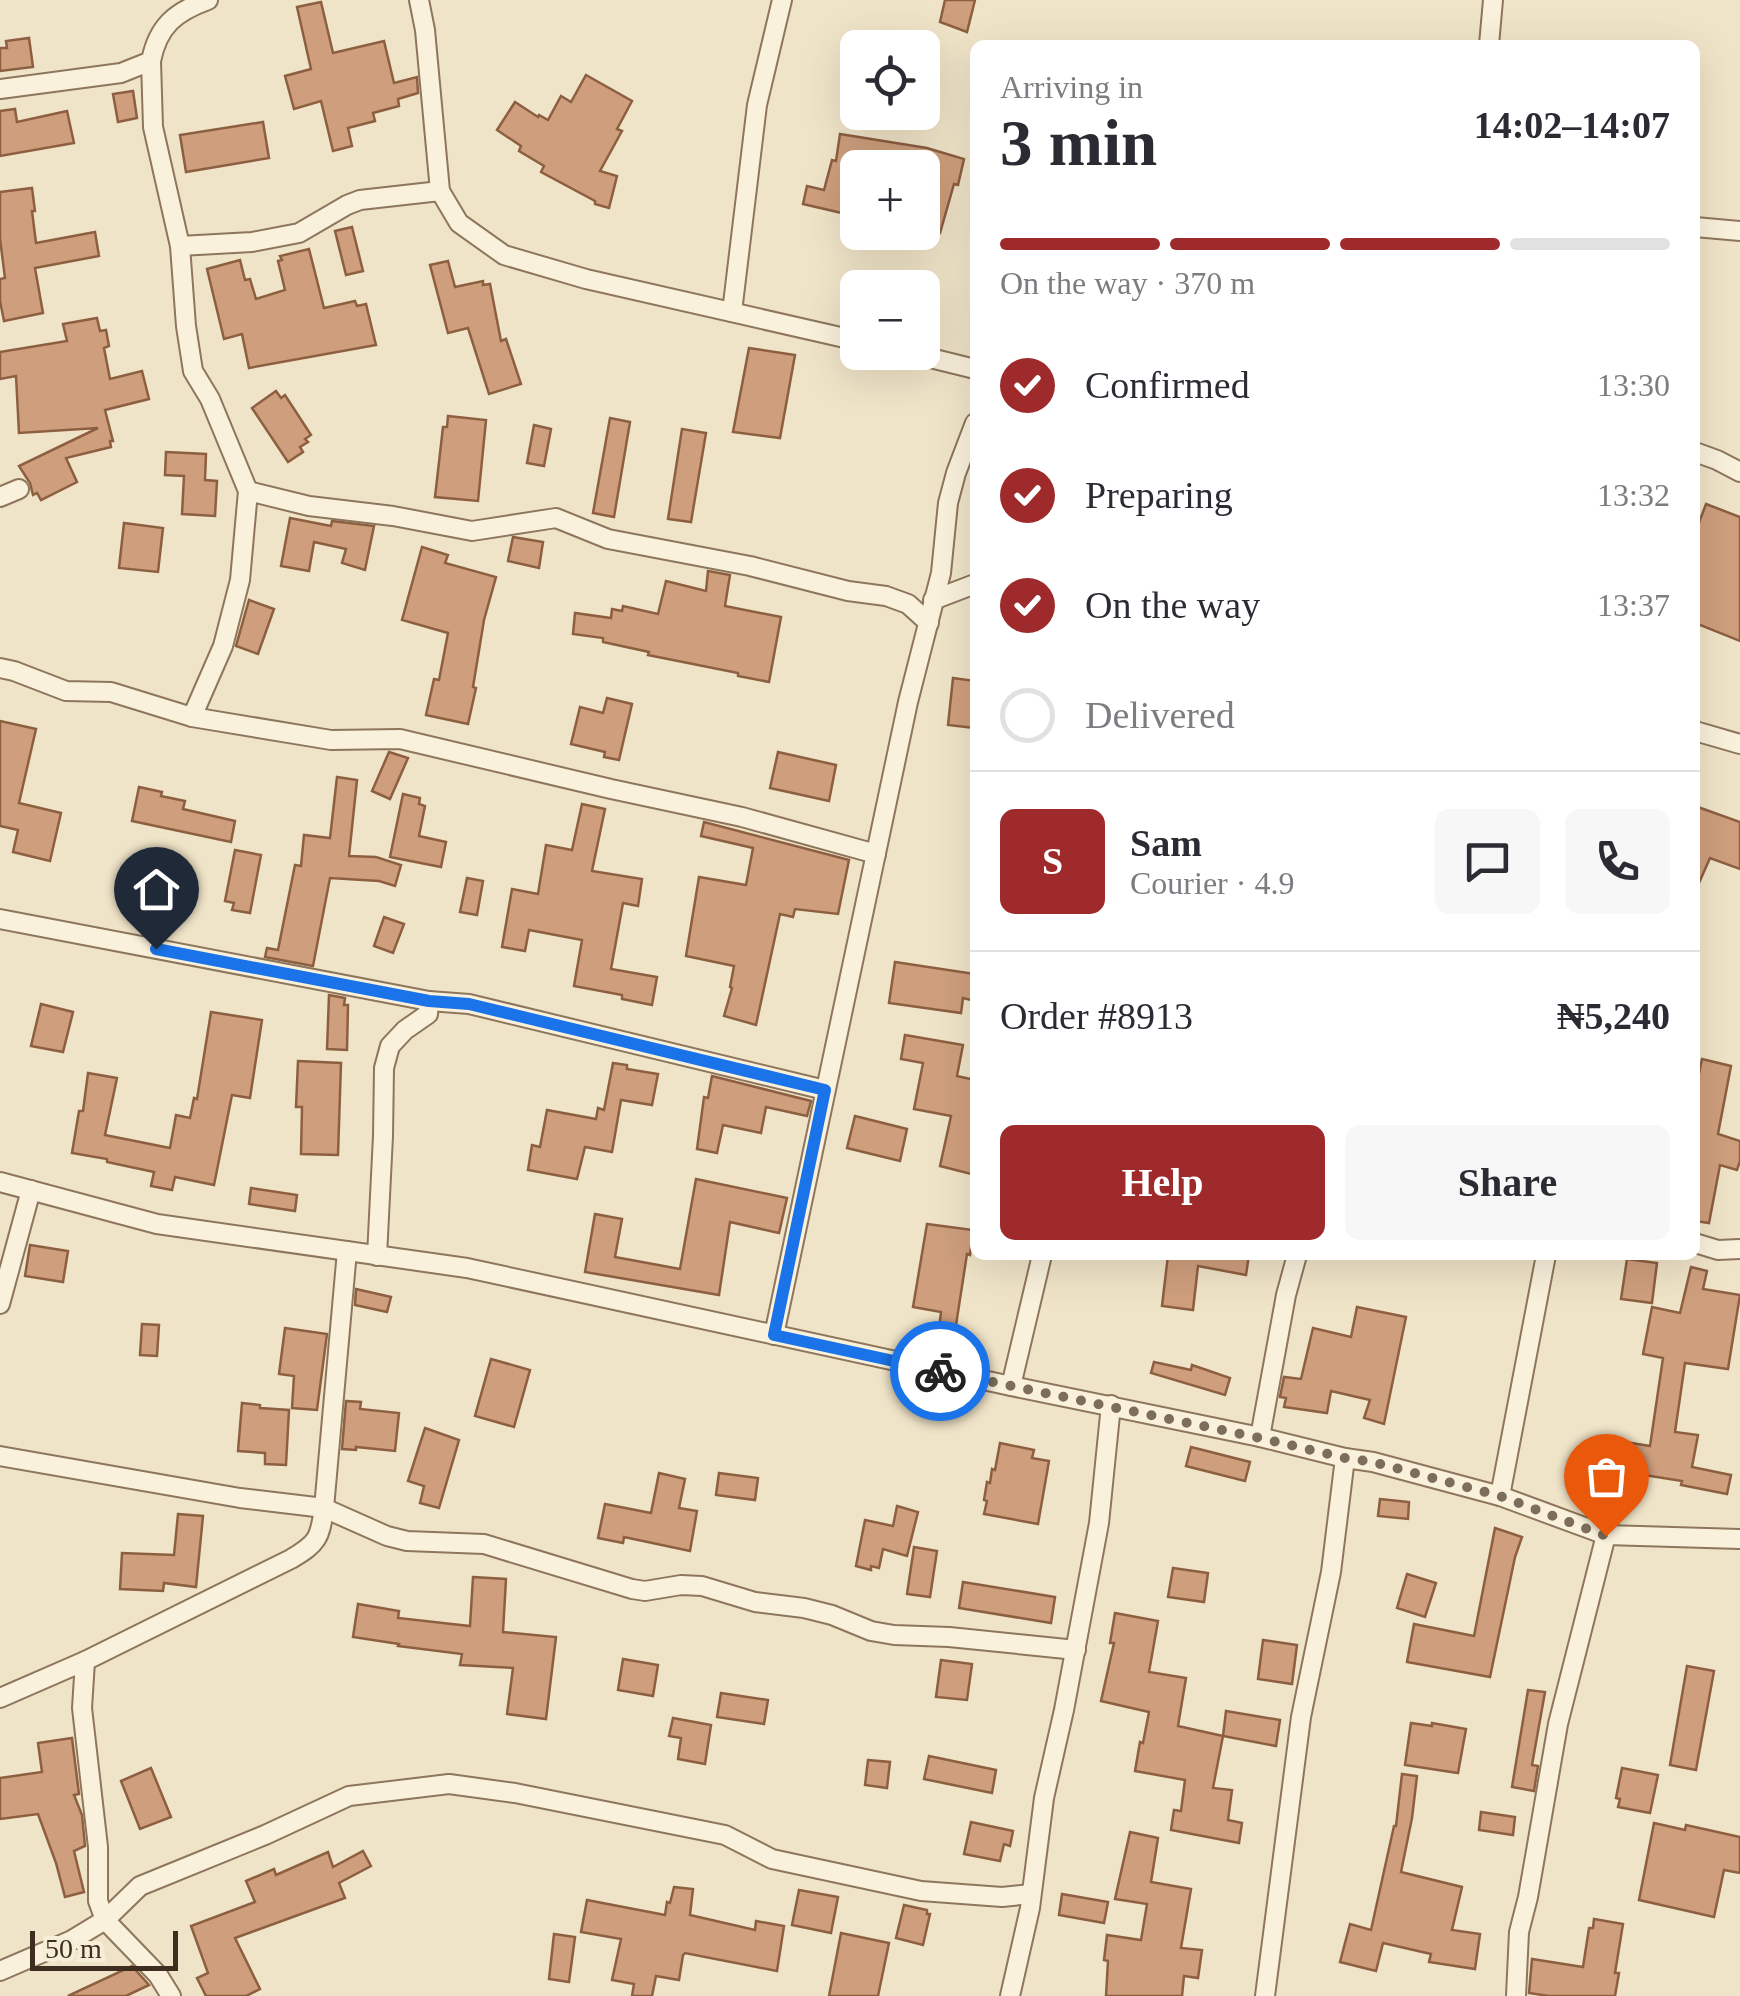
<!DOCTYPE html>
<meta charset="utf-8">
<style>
body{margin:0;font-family:"Times New Roman",serif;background:#f7f7f7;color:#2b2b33;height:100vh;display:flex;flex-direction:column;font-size:38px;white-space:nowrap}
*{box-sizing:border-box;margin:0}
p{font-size:32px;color:#7c7c81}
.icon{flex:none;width:55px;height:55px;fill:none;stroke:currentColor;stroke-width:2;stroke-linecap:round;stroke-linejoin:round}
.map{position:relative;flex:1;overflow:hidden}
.sheet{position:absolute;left:970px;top:40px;width:730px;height:1220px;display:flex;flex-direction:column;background:#fff;border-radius:15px;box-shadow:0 10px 40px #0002}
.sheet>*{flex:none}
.controls{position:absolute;left:840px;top:30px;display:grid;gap:20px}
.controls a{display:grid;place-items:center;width:100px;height:100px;border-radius:15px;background:#fff;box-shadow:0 10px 40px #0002;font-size:50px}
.scale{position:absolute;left:30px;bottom:25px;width:148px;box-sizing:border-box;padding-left:10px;border:5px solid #3d2e20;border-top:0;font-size:28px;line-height:35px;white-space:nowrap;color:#3d2e20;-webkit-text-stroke:8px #f7eed8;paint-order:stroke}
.pin{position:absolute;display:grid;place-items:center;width:85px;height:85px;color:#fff;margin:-102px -42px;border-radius:50% 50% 50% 0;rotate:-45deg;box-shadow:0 0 10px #0007}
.pin .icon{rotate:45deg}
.courier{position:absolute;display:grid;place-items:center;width:100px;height:100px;margin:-50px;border:8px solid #1a73e8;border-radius:50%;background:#fff;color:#222;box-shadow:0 2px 12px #0007}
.headline em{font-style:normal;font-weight:700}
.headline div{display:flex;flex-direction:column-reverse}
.headline{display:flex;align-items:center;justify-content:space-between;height:170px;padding:0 30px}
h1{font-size:65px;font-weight:700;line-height:75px}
.bar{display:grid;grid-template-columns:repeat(4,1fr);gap:15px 10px;align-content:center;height:120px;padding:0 30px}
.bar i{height:12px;border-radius:8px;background:#e1e1e2}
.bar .on{background:#9e2a2b}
.bar p{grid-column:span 4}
.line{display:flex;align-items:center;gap:25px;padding:0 30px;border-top:2px solid #e1e1e2}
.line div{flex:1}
.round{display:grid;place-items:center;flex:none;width:105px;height:105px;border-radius:15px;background:#f7f7f7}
ol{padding:0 30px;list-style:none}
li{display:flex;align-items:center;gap:30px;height:110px}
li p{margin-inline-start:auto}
li .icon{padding:10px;border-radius:50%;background:#9e2a2b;color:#fff;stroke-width:4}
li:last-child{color:#7c7c81}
li i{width:55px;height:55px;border:5px solid #e1e1e2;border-radius:50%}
.primary-button{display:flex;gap:20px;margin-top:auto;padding:20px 30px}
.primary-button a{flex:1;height:115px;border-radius:15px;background:#9e2a2b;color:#fff;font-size:40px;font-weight:700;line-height:115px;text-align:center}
.primary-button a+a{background:#f7f7f7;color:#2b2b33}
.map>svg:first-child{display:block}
</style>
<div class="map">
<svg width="1740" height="1996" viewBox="0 0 1740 1996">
<rect width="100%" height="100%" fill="#f0e4c8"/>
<g fill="#cf9f7d" stroke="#8d5f41" stroke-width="2.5">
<path d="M945,0H975L967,32L940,22Z"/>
<path d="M321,2L333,53L384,41L394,83L417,77L418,93L398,99L399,106L373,113L375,121L348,128L352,146L333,151L321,101L294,109L285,76L311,69L297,7Z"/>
<path d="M29,38L33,67L0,71V48H7L6,41Z"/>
<path d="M586,75L632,101L617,129L622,131L600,171L617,176L609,208L595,204V201L541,172L544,166L519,151L521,146L497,130L515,102L538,117L539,115L548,120L561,96L571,102Z"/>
<path d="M133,91L137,118L118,122L113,94Z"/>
<path d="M15,109L17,122L67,111L74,143L0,156V111Z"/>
<path d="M263,122L269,158L186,172L180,135Z"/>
<path d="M840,134L927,148L964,159L958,185L954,184L940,233L922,230V168H858V190L851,188L855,216L803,204L807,186L824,190L832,160L836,161Z"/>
<path d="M32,188L35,211H32L36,243L95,232L99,256L35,268L43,313L4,321L0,301V279L5,278L0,239V192Z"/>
<path d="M352,227L363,271L346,275L335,231Z"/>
<path d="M309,249L324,308L355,301L357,306L366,304L376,345L249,368L242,334L224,339L207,269L240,260L245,280L250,279L256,299L285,290L278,261L282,260L280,256Z"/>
<path d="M448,261L455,287L483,281V285L490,284L501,341L506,339L521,384L489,394L468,328L448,333L430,265Z"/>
<path d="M97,318L100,331L106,330L109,346L104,348L110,379L142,371L149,399L105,410L113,441H110L111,447L66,458L77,482L41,500L37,493L33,495L30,483L19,466L98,428L19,433L16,376L0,379V352L67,341L63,324Z"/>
<path d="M749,348L795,355L780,438L733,432Z"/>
<path d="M276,391L281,398L285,395L311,435L305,439L308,442L300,447L303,452L288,462L252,408Z"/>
<path d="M448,416L486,420L478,501L435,497L443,427H447Z"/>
<path d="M610,418L630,422L614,517L593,513Z"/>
<path d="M534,425L551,429L544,466L527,463Z"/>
<path d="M682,429L706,433L691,522L668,519Z"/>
<path d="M166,452L206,454L205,480L217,481L215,516L182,514L184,476L165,475Z"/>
<path d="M1706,504L1740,517V641L1695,623V533Z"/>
<path d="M290,518L331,526L332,521L374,526L365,570L342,563L346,549L314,542L309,571L281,566Z"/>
<path d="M124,523L163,528L158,572L119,568Z"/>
<path d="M513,537L543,542L539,568L508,561Z"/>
<path d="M422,547L448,555L445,563L496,577L484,620L473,687L476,688L468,724L426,715L434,679L439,680L448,633L402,620Z"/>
<path d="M708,571L730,575L725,606L781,617L769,682L738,676V673L648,655L649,652L603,642V638L573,634L575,613L611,618L612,609L622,611L623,606L658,614L666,581L706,591Z"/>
<path d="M249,600L274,609L258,654L236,646Z"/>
<path d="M953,678L975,681V728L948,725Z"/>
<path d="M607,698L632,704L619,760L604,757L605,752L571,744L580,707L603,713Z"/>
<path d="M0,721L36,729L19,803L61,813L50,861L13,852L18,830L0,826Z"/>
<path d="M389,752L408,758L390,799L372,791Z"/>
<path d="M778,752L836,765L829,801L770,788Z"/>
<path d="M337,777L357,780L349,856L376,857L401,865L395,886L379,881L330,878L313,966L265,957L267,948L278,950L295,865L301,866L304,835L330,838Z"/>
<path d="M139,787L162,792L161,796L185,801L183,809L235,821L231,842L132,821Z"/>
<path d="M403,794L420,798L419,804L425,806L419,836L446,842L441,867L390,857Z"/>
<path d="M582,804L605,809L592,871L642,879L638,906L623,903L611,969L657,977L652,1005L622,999V995L574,986L582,940L529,930L525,951L502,947L512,889L538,894L546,845L572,850Z"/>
<path d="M1695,806L1740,822V869L1710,858L1695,892Z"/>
<path d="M704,822L849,860L838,914L795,909L793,917L780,914L756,1025L724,1016L732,988L730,987L734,966L686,956L699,877L746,885L753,848L701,836Z"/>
<path d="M235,850L261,855L250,913L232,910L234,903L225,901Z"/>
<path d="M467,878L483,881L477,915L460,912Z"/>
<path d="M384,917L404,924L393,953L374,946Z"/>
<path d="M895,962L975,974V1001L963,998L961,1013L889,1003Z"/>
<path d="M329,995L345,998L344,1005H348L347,1050L327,1049Z"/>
<path d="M41,1004L73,1012L63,1052L31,1046Z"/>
<path d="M211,1012L262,1020L250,1098L232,1095L214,1185L175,1177L172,1190L151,1186L154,1172L107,1162V1159L72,1153L79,1111H83L88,1073L117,1078L105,1135L170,1148L176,1115L190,1118L194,1098L197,1099Z"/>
<path d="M905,1035L963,1045L957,1076L975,1080V1175L940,1166L951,1116L914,1109L923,1063L901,1059Z"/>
<path d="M1702,1059L1731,1066L1718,1134L1740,1141V1161L1737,1170L1720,1165L1709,1223L1695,1221V1093Z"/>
<path d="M298,1061L341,1063L338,1155L301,1154L302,1107H296Z"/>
<path d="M613,1063L627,1065V1069L658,1074L652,1105L621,1100L612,1152L585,1147L577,1179L528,1170L532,1145L540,1147L547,1110L596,1119L598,1108L604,1110Z"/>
<path d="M712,1076L811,1101L807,1116L766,1107L761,1133L723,1125L717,1153L697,1149L704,1097L708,1098Z"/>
<path d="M855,1116L907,1129L900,1161L847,1148Z"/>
<path d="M696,1179L787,1198L779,1233L730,1222L719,1295L585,1272L595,1214L622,1219L615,1257L680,1269Z"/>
<path d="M251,1188L297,1195L295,1211L249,1204Z"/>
<path d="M927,1224L973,1230L970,1255L967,1254L954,1338L938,1336L941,1312L913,1307Z"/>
<path d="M30,1245L68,1251L63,1282L25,1276Z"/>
<path d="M1168,1255H1249L1246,1275L1198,1266L1193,1310L1162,1306Z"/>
<path d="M1627,1259L1657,1263L1652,1303L1621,1299Z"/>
<path d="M1691,1267L1707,1271L1703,1289L1740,1295L1728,1369L1685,1363L1675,1432L1698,1435L1692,1467L1731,1475L1727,1494L1681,1485L1682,1481L1644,1475L1645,1470L1633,1468L1634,1464L1598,1458L1600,1438L1650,1446L1663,1358L1643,1354L1652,1307L1680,1313Z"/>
<path d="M356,1289L391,1297L387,1312L355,1305Z"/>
<path d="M1357,1307L1406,1317L1384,1424L1364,1418L1370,1400L1331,1391L1327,1413L1284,1407L1286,1398L1280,1397L1284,1377L1301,1379L1313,1328L1351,1337Z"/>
<path d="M142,1324L159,1325L157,1356L140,1355Z"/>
<path d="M285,1328L327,1334L317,1410L292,1408L294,1376L279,1374Z"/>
<path d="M491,1359L530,1370L514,1427L475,1416Z"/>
<path d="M1154,1362L1191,1370L1192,1365L1230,1378L1225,1395L1151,1373Z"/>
<path d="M346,1401L361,1402L360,1409L399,1413L395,1451L356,1447V1450L342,1449Z"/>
<path d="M242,1403L260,1405V1408L289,1410L286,1465L265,1464V1453L238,1451Z"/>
<path d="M425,1428L459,1440L439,1508L420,1503L424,1486L408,1481Z"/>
<path d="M1000,1443L1034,1450L1032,1458L1049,1461L1038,1524L984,1514L987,1501L984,1500L987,1482L990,1483L992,1469L995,1470Z"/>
<path d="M1191,1447L1250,1462L1245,1481L1186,1466Z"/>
<path d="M659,1473L685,1479L679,1508L697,1511L690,1551L624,1537L623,1543L598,1538L605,1504L651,1513Z"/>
<path d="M719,1473L758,1478L755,1500L716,1495Z"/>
<path d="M1380,1499L1409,1502L1408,1519L1378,1516Z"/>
<path d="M897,1506L918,1512L907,1556L883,1549L879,1568L871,1566V1570L856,1566L865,1520L893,1526Z"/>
<path d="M178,1514L203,1516L196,1587L164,1583L163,1591L120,1589L122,1553L174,1555Z"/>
<path d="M1495,1528L1522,1537L1515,1557L1490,1677L1407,1662L1414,1624L1474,1636Z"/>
<path d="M914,1547L937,1551L930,1597L907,1594Z"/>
<path d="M1173,1568L1208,1573L1204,1602L1168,1597Z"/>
<path d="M1407,1574L1436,1583L1425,1617L1397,1608Z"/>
<path d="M473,1577L506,1579L503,1632L556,1637L546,1719L507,1714L513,1668L460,1665L462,1654L398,1646L399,1644L353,1637L358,1604L399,1611L398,1618L470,1626Z"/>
<path d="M963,1582L1055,1597L1051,1623L959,1608Z"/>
<path d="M1115,1613L1158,1621L1149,1672L1186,1678L1178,1726L1223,1736L1213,1788L1232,1790L1228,1820L1242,1823L1239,1843L1171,1830L1174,1810L1181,1811L1185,1780L1135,1771L1140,1742L1143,1743L1149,1712L1101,1701L1114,1643H1110Z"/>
<path d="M1263,1640L1297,1645L1292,1684L1258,1679Z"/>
<path d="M623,1659L658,1665L653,1696L618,1690Z"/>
<path d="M941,1660L972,1664L967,1700L936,1697Z"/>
<path d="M1687,1666L1714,1671L1696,1770L1670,1765Z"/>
<path d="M1528,1690L1545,1692L1532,1765L1538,1766L1534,1791L1512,1787Z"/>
<path d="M721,1693L768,1700L764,1724L717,1717Z"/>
<path d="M1226,1711L1280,1720L1276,1746L1223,1736Z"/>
<path d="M673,1718L711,1725L705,1764L678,1759L681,1738L669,1736Z"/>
<path d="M1411,1723L1432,1726V1723L1466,1729L1458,1773L1405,1765Z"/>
<path d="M72,1738L79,1794L74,1795L82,1815L85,1846L74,1851L84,1892L65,1897L56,1863L38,1814L0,1819V1778L42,1772L38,1743Z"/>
<path d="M929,1756L996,1770L992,1793L924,1779Z"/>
<path d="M868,1760L890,1762L887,1788L865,1785Z"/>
<path d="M151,1768L171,1817L140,1829L121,1781Z"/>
<path d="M1622,1768L1658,1775L1650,1813L1618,1807L1620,1799L1616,1798Z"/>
<path d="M1402,1774L1417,1776L1412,1818L1401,1872L1462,1887L1452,1930L1480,1934L1475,1969L1429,1962L1431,1954L1383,1943L1376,1971L1340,1962L1350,1924L1371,1930L1394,1826H1396Z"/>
<path d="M1481,1812L1515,1817L1513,1835L1479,1830Z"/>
<path d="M971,1822L1013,1831L1010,1846L1004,1844L1000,1861L964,1854Z"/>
<path d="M1654,1823L1685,1830L1686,1825L1740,1837V1873L1724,1870L1714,1917L1639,1900Z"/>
<path d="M1130,1832L1158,1838L1151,1882L1191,1889L1181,1948L1202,1950L1198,1978L1184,1976L1182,1996H1106L1108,1961L1104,1960L1107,1935L1141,1940L1147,1904L1115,1899Z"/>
<path d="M363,1851L371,1866L339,1883L345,1898L235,1938L260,1989L246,1996H206L197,1978L208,1973L191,1926L255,1902L246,1881L274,1869L276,1875L328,1852L333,1867Z"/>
<path d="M674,1887L693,1889L690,1915L755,1930L756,1921L784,1926L777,1971L685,1953L683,1955L679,1980L656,1976L652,1996H632L634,1984L612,1980L621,1939L581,1932L587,1900L665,1915L667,1902L670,1903Z"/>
<path d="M799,1890L838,1897L831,1933L792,1925Z"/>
<path d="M1062,1894L1108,1902L1104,1923L1059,1915Z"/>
<path d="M904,1905L927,1910V1914H930L923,1945L896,1938Z"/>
<path d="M1594,1919L1623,1924L1615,1973H1619L1615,1996H1549L1529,1993L1532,1959L1583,1967L1589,1928H1593Z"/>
<path d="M841,1933L889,1943L878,1996H829Z"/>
<path d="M554,1934L575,1937L569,1982L549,1979Z"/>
<path d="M132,1966L149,1985L126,1996H68Z"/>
</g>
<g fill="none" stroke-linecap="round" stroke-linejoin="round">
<defs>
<g id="street">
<path d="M419,0L425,30L440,191L459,223L504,255L586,279L858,341"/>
<path d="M1489,45L1493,0"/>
<path d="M151,61L153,127L180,246"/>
<path d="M0,89L121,73L151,61C158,26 175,12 208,0"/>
<path d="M1695,227L1740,231"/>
<path d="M732,312L757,105L782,0"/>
<path d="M906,352L975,369"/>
<path d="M1695,452L1717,460L1740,472"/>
<path d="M248,491L309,506L393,516L472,531L556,518L608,539L750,566L848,591L886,596L908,604L929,623"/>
<path d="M0,497L19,489"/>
<path d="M933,600L975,584"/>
<path d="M0,668L14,671L66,691L111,692L192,717L331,740L400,739L611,789L742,817L876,854"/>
<path d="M192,717L223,646L240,580L248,491L210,399L193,371L186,326L180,246L252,242L299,233L347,205L360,200L440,191"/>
<path d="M1695,731L1740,744"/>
<path d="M0,919L429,1001L469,1004L825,1090"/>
<path d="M0,1182L157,1224L467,1268L1011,1386L1260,1437L1345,1458L1373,1462L1500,1496L1606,1535L1740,1539"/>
<path d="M1695,1243L1718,1250L1740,1249"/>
<path d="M377,1256L383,1136L384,1068L390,1046L405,1030L428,1014L429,1001"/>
<path d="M0,1304L31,1190"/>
<path d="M774,1335L908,702L941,573L948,503L956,473L975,423"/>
<path d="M1011,1386L1042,1255"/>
<path d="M1260,1437L1286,1295L1297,1255"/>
<path d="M0,1456L240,1498L324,1508L387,1536L407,1541L484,1544L632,1589L645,1591L681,1585L702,1586L755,1602L804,1608L832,1615L871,1631L894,1635L949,1637L1076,1650"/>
<path d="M1500,1496L1546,1255"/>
<path d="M85,1661L82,1708L98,1847V1901L105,1920L158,1975L171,1996"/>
<path d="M0,1698L85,1661L291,1559C318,1543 320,1538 324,1508L347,1251"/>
<path d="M0,1971L72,1940L105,1920L140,1886L265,1835L349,1796L449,1784L515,1793L725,1835L772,1859L921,1891L1002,1897L1031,1894"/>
<path d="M1010,1996L1030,1908L1044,1798L1064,1710L1099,1523L1111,1405"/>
<path d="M1265,1996L1301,1717L1331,1572L1345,1458"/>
<path d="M1516,1996L1519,1932L1528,1897L1558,1724L1606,1535"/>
</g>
</defs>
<use href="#street" stroke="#8d765c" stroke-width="22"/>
<use href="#street" stroke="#faf1dc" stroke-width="18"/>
</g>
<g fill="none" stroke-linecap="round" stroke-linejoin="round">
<path stroke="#7c6e5b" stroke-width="10" stroke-dasharray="0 18" d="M940,1371L1260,1438L1345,1458L1373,1462L1500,1496L1606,1536"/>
<path stroke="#1a73e8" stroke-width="12" d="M156,949L429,1001L469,1004L825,1090L774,1335L940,1371"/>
</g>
</svg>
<div class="controls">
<a><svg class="icon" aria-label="locate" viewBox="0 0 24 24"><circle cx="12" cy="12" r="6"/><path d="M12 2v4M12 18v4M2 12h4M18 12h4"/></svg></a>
<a>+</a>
<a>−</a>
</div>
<div class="scale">50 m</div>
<div class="pin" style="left:1606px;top:1536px;background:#ea580c"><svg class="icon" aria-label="bag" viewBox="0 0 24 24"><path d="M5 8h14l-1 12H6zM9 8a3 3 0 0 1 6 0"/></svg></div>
<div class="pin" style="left:156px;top:949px;background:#1f2937"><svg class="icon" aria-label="home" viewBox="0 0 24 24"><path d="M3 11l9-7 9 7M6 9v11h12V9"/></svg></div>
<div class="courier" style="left:940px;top:1371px"><svg class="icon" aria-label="bike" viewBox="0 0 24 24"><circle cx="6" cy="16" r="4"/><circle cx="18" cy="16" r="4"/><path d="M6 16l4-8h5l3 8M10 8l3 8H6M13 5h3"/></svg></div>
<section class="sheet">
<div class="headline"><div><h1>3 min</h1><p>Arriving in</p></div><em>14:02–14:07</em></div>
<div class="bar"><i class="on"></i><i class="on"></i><i class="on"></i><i></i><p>On the way · 370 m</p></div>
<ol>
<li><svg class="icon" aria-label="check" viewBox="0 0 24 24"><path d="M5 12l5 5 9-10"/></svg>Confirmed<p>13:30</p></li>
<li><svg class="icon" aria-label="check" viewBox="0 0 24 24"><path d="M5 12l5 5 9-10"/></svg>Preparing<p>13:32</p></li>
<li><svg class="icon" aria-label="check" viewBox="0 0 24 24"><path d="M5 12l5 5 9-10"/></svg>On the way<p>13:37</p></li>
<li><i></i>Delivered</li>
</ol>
<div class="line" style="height:180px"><b class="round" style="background:#9e2a2b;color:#fff">S</b><div><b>Sam</b><p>Courier · 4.9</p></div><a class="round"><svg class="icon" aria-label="chat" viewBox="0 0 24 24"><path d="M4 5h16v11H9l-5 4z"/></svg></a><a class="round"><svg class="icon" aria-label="phone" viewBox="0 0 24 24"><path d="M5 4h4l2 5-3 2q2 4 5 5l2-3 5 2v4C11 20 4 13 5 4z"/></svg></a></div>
<div class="line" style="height:130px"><div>Order #8913</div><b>₦5,240</b></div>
<div class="primary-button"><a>Help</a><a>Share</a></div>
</section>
</div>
